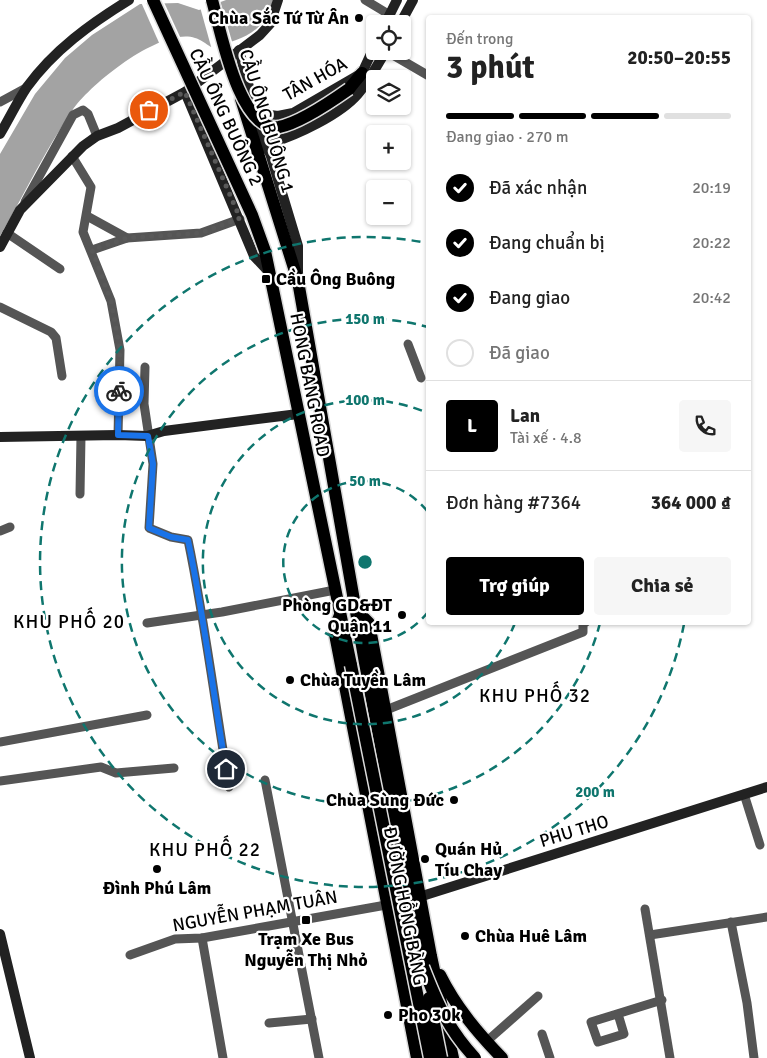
<!DOCTYPE html>
<html lang="vi">
<meta charset="utf-8">
<style>
body{margin:0;font-family:Signika,sans-serif;background:#f6f6f6;color:#222;height:100vh;display:flex;flex-direction:column;font-size:19px;white-space:nowrap}
*{box-sizing:border-box;margin:0}
p{font-size:16px;color:#767676}
.icon{flex:none;width:28px;height:28px;fill:none;stroke:currentColor;stroke-width:2;stroke-linecap:round;stroke-linejoin:round}
.map{position:relative;flex:1;overflow:hidden}
.drawer{position:absolute;left:426px;top:15px;width:325px;height:610px;display:flex;flex-direction:column;background:#fff;border-radius:5px;box-shadow:0 1px 4px #0004}
.drawer>*{flex:none}
.tools{position:absolute;left:366px;top:15px;display:grid;gap:10px}
.tools a{display:grid;place-items:center;width:45px;height:45px;border-radius:5px;background:#fff;box-shadow:0 1px 4px #0004;font-size:25px}
.pin{position:absolute;display:grid;place-items:center;width:42px;height:42px;color:#fff;margin:-21px;border:2px solid #fff;border-radius:50%;box-shadow:0 1px 5px #0007}
.courier{position:absolute;display:grid;place-items:center;width:50px;height:50px;margin:-25px;border:4px solid #1a73e8;border-radius:50%;background:#fff;color:#222;box-shadow:0 1px 6px #0007}
.headline em{font-style:normal;font-weight:700}
.headline div{display:flex;flex-direction:column-reverse}
.headline{display:flex;align-items:center;justify-content:space-between;height:85px;padding:0 20px}
h1{font-size:32px;font-weight:700;line-height:38px}
.bar{display:grid;grid-template-columns:repeat(4,1fr);gap:8px 5px;align-content:center;height:60px;padding:0 20px}
.bar i{height:6px;border-radius:4px;background:#e0e0e0}
.bar .selected{background:#000}
.bar p{grid-column:span 4}
.line{display:flex;align-items:center;gap:12px;padding:0 20px;border-top:1px solid #e0e0e0}
.line div{flex:1}
.round{display:grid;place-items:center;flex:none;width:52px;height:52px;border-radius:5px;background:#f6f6f6}
ol{padding:0 20px;list-style:none}
li{display:flex;align-items:center;gap:15px;height:55px}
li p{margin-inline-start:auto}
li .icon{padding:5px;border-radius:50%;background:#000;color:#fff;stroke-width:4}
li:last-child{color:#767676}
li i{width:28px;height:28px;border:2px solid #e0e0e0;border-radius:50%}
.cta{display:flex;gap:10px;margin-top:auto;padding:10px 20px}
.cta a{flex:1;height:58px;border-radius:5px;background:#000;color:#fff;font-size:20px;font-weight:700;line-height:58px;text-align:center}
.cta a+a{background:#f6f6f6;color:#222}
.map>svg:first-child{display:block}
</style>
<div class="map">
<svg width="767" height="1058" viewBox="0 0 767 1058">
<rect width="100%" height="100%" fill="#fff"/>
<path fill="#a3a3a3" d="M226,0H273C266,32 240,41 211,47C206,44 200,39 195,38C161,27 90,84 72,111C45,150 24,195 0,236V154L35,94L65,58L92,35L140,4L178,3L199,10Z"/>
<g fill="#fff">
<path d="M163,0L181,39L160,45L141,2Z"/>
<path d="M220,0L233,45L212,50L200,7Z"/>
</g>
<g fill="none" stroke-linecap="round" stroke-linejoin="round">
<defs>
<g id="primary">
<path d="M349,89L362,73"/>
<path d="M241,99L298,281L365,663L423,967"/>
<path d="M265,251L351,665"/>
<path d="M357,611L369,623L431,956L453,1058"/>
<path d="M340,615L334,629L417,1058"/>
<path d="M440,975C456,1007 477,1032 502,1058"/>
</g>
</defs>
<use href="#primary" stroke="#dbdbdb" stroke-width="15"/>
<g stroke="#555" stroke-width="9">
<path d="M365,0L390,15"/>
<path d="M386,51L429,76"/>
<path d="M0,102L26,88"/>
<path d="M72,156L91,187L83,232L111,301L120,350L118,435"/>
<path d="M25,202L73,115L83,110L88,114L97,136"/>
<path d="M87,216L127,238"/>
<path d="M7,233L60,269"/>
<path d="M92,250L127,238L201,233L240,219"/>
<path d="M0,307L51,332L56,338L62,376"/>
<path d="M408,344L421,378"/>
<path d="M145,367L144,404L153,464L149,528L171,537L188,540C205,622 215,704 229,787"/>
<path d="M80,494L81,436"/>
<path d="M0,531L10,527"/>
<path d="M147,623L222,612L335,590"/>
<path d="M386,710L583,632V624L586,622"/>
<path d="M0,742L147,715"/>
<path d="M265,780L319,1058"/>
<path d="M0,781L101,767L116,773L174,768"/>
<path d="M744,794L760,845"/>
<path d="M645,909L670,1058"/>
<path d="M731,922L747,1003L754,1058"/>
<path d="M650,935L767,917"/>
<path d="M202,938L223,1058"/>
<path d="M130,955L175,939L202,938L386,905"/>
<path d="M618,1014L624,1034L598,1042L591,1022L662,1000"/>
<path d="M269,1023L312,1019"/>
<path d="M542,1034L550,1058"/>
<path d="M487,1041L538,996"/>
</g>
<g stroke="#222" stroke-width="10">
<path d="M385,24L397,0"/>
<path d="M400,24L413,0"/>
<path d="M239,50C243,64 246,81 252,95C260,114 271,132 270,153L298,246V274"/>
<path d="M185,92L254,256L270,273"/>
<path d="M259,105L270,115L278,116L293,113L362,73L375,45"/>
<path d="M254,116L264,145L270,153"/>
<path d="M0,134C9,119 17,102 27,87C54,50 90,24 129,0"/>
<path d="M271,143C297,135 340,115 358,94C369,81 377,65 386,51"/>
<path d="M0,247L20,210L83,146L97,136L118,128L185,92L260,35L270,24L278,0"/>
<path d="M0,437L118,435L147,436L164,431L298,414"/>
<path d="M419,897L767,787"/>
<path d="M0,934L30,1058"/>
</g>
<use href="#primary" stroke="#000" stroke-width="12"/>
<defs>
<g id="primary-bridge">
<path d="M153,0L252,215L265,251"/>
<path d="M212,0C220,28 239,133 279,127C300,123 332,101 349,89"/>
<path d="M351,665L430,1058"/>
<path d="M423,967C437,1003 448,1029 475,1058"/>
<path d="M429,998L441,1058"/>
</g>
</defs>
<use href="#primary-bridge" stroke="#dbdbdb" stroke-width="15" stroke-linecap="butt"/>
<use href="#primary-bridge" stroke="#000" stroke-width="12"/>
</g>
<g fill="none" stroke-linecap="round" stroke-linejoin="round">
<path stroke="#595959" stroke-width="5" stroke-dasharray="0 9" d="M119,391L120,350L111,301L92,250L127,238L201,233L240,218L185,92L149,110"/>
<path stroke="#1a73e8" stroke-width="6" d="M119,391L118,435L148,436L153,464L149,528L171,537L188,540C204,616 213,692 226,769"/>
</g>
<g fill="none" stroke="#0f766e" stroke-width="2.5" stroke-dasharray="9 6">
<path d="M428 612A81 81 0 1 1 428 512"/>
<path d="M515 623A162 162 0 1 1 428 413"/>
<path d="M600 623A243 243 0 1 1 428 327"/>
<path d="M684 624A325 325 0 1 1 427 243"/>
</g>
<g fill="#000" stroke="#fff" stroke-width="2">
<circle cx="359" cy="18" r="5"/>
<rect x="261" y="274" width="10" height="10" rx="2.5"/>
<circle cx="402" cy="615" r="5"/>
<circle cx="290" cy="680" r="5"/>
<circle cx="454" cy="800" r="5"/>
<circle cx="425" cy="859" r="5"/>
<circle cx="157" cy="869" r="5"/>
<rect x="301" y="915" width="10" height="10" rx="2.5"/>
<circle cx="465" cy="936" r="5"/>
<circle cx="388" cy="1015" r="5"/>
</g>
<g text-anchor="middle" dominant-baseline="central" stroke-width="4.5" stroke-linejoin="round" paint-order="stroke">
<g font-size="18" font-weight="bold" fill="#000" stroke="#fff" text-anchor="start">
<text x="349" y="18" text-anchor="end">Chùa Sắc Tứ Từ Ân</text>
<text x="276" y="279">Cầu Ông Buông</text>
<text x="392" y="605" text-anchor="end">Phòng GD&amp;ĐT<tspan x="392" dy="21">Quận 11</tspan></text>
<text x="300" y="680">Chùa Tuyền Lâm</text>
<text x="444" y="800" text-anchor="end">Chùa Sùng Đức</text>
<text x="435" y="849">Quán Hủ<tspan x="435" dy="21">Tíu Chay</tspan></text>
<text x="157" y="888" text-anchor="middle">Đình Phú Lâm</text>
<text x="475" y="936">Chùa Huê Lâm</text>
<text x="306" y="939" text-anchor="middle">Trạm Xe Bus<tspan x="306" dy="21">Nguyễn Thị Nhỏ</tspan></text>
<text x="398" y="1015">Pho 30k</text>
</g>
<g font-size="18" fill="#000" stroke="#fff">
<text transform="translate(315 79) rotate(-29)">TÂN HÓA</text>
<text transform="translate(226 117) rotate(65)">CẦU ÔNG BUÔNG 2</text>
<text transform="translate(267 121) rotate(73)">CẦU ÔNG BUÔNG 1</text>
<text transform="translate(310 385) rotate(79)">HONG BANG ROAD</text>
<text transform="translate(574 831) rotate(-17)">PHU THO</text>
<text transform="translate(405 906) rotate(79)">ĐƯỜNG HỒNG BÀNG</text>
<text transform="translate(255 911) rotate(-10)">NGUYỄN PHẠM TUÂN</text>
</g>
<g font-size="19" letter-spacing="1" fill="#000" stroke="#fff">
<text x="69" y="622">KHU PHỐ 20</text>
<text x="535" y="696">KHU PHỐ 32</text>
<text x="205" y="850">KHU PHỐ 22</text>
</g>
</g>
<circle cx="365" cy="562" r="8" fill="#0f766e" stroke="#fff" stroke-width="2.5"/>
<g font-size="15" text-anchor="middle" font-weight="bold" fill="#0f766e" stroke="#fff" stroke-width="4.5" stroke-linejoin="round" paint-order="stroke">
<text x="365" y="324">150 m</text>
<text x="365" y="405">100 m</text>
<text x="365" y="486">50 m</text>
<text x="595" y="797">200 m</text>
</g>
</svg>
<div class="tools">
<a><svg class="icon" aria-label="locate" viewBox="0 0 24 24"><circle cx="12" cy="12" r="6"/><path d="M12 2v4M12 18v4M2 12h4M18 12h4"/></svg></a>
<a><svg class="icon" aria-label="layers" viewBox="0 0 24 24"><path d="M12 4l9 5-9 5-9-5zM3 14l9 5 9-5"/></svg></a>
<a>+</a>
<a>−</a>
</div>
<div class="pin" style="left:149px;top:110px;background:#ea580c"><svg class="icon" aria-label="bag" viewBox="0 0 24 24"><path d="M5 8h14l-1 12H6zM9 8a3 3 0 0 1 6 0"/></svg></div>
<div class="pin" style="left:226px;top:769px;background:#1f2937"><svg class="icon" aria-label="home" viewBox="0 0 24 24"><path d="M3 11l9-7 9 7M6 9v11h12V9"/></svg></div>
<div class="courier" style="left:119px;top:391px"><svg class="icon" aria-label="bike" viewBox="0 0 24 24"><circle cx="6" cy="16" r="4"/><circle cx="18" cy="16" r="4"/><path d="M6 16l4-8h5l3 8M10 8l3 8H6M13 5h3"/></svg></div>
<section class="drawer">
<div class="headline"><div><h1>3 phút</h1><p>Đến trong</p></div><em>20:50–20:55</em></div>
<div class="bar"><i class="selected"></i><i class="selected"></i><i class="selected"></i><i></i><p>Đang giao · 270 m</p></div>
<ol>
<li><svg class="icon" aria-label="check" viewBox="0 0 24 24"><path d="M5 12l5 5 9-10"/></svg>Đã xác nhận<p>20:19</p></li>
<li><svg class="icon" aria-label="check" viewBox="0 0 24 24"><path d="M5 12l5 5 9-10"/></svg>Đang chuẩn bị<p>20:22</p></li>
<li><svg class="icon" aria-label="check" viewBox="0 0 24 24"><path d="M5 12l5 5 9-10"/></svg>Đang giao<p>20:42</p></li>
<li><i></i>Đã giao</li>
</ol>
<div class="line" style="height:90px"><b class="round" style="background:#000;color:#fff">L</b><div><b>Lan</b><p>Tài xế · 4.8</p></div><a class="round"><svg class="icon" aria-label="phone" viewBox="0 0 24 24"><path d="M5 4h4l2 5-3 2q2 4 5 5l2-3 5 2v4C11 20 4 13 5 4z"/></svg></a></div>
<div class="line" style="height:65px"><div>Đơn hàng #7364</div><b>364 000 ₫</b></div>
<div class="cta"><a>Trợ giúp</a><a>Chia sẻ</a></div>
</section>
</div>
